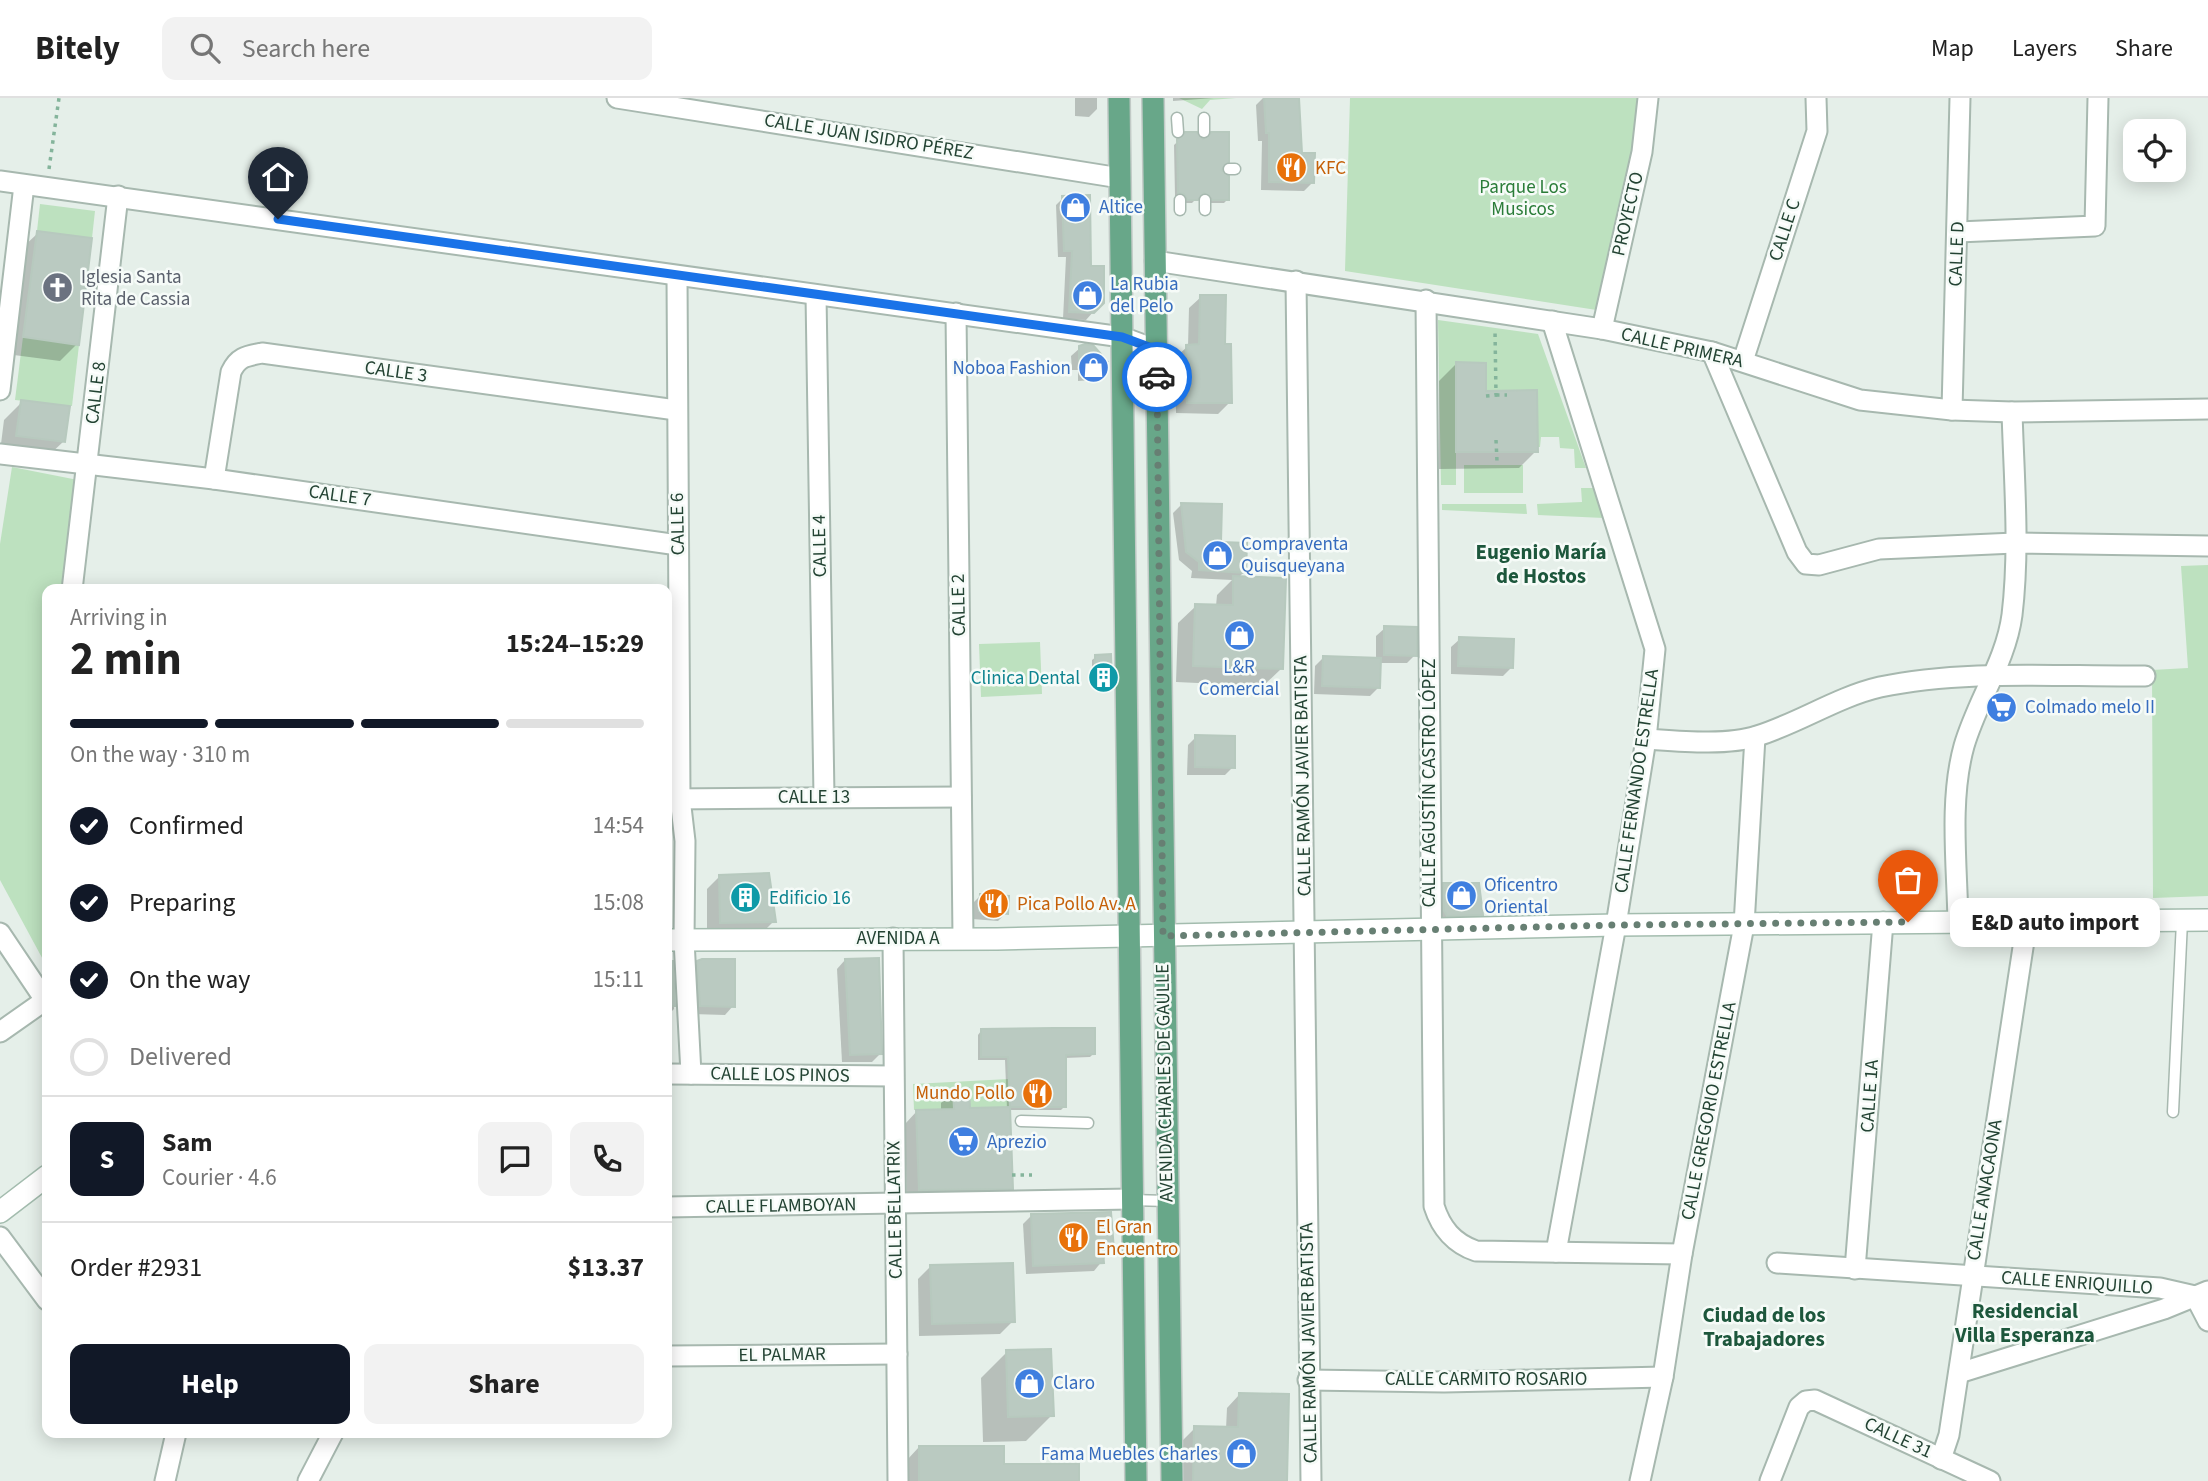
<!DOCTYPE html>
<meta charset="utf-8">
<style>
body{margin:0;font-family:"Source Sans 3",sans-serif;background:#f2f2f2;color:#222;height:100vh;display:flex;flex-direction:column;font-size:26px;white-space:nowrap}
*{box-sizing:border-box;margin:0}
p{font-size:23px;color:#767676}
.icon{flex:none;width:38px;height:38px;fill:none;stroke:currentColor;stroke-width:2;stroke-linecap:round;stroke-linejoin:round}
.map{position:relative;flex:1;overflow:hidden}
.panel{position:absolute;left:42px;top:486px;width:630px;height:854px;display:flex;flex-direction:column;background:#fff;border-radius:14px;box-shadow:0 4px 18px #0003}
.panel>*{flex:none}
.tools{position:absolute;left:2123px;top:21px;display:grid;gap:14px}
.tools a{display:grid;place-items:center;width:63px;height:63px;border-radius:14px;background:#fff;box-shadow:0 4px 18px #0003;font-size:35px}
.pin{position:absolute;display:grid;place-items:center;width:60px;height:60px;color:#fff;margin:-72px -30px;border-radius:50% 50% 50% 0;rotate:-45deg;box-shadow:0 0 7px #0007}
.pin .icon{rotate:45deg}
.courier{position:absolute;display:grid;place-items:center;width:70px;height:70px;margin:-35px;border:5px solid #1a73e8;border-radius:50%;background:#fff;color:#222;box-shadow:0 2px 9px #0007}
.bubble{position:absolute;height:49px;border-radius:14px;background:#fff;box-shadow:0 4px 18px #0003;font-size:23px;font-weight:700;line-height:49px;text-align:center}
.overview em{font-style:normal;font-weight:700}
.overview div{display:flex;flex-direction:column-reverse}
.overview{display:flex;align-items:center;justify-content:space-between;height:119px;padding:0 28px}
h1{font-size:46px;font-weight:700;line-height:52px}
.bar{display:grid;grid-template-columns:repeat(4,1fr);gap:10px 7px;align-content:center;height:84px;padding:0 28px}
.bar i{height:9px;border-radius:5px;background:#e0e0e0}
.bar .selected{background:#111827}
.bar p{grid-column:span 4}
.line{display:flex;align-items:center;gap:18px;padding:0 28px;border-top:2px solid #e0e0e0}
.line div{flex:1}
.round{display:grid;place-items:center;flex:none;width:74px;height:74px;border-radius:14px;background:#f2f2f2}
ol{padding:0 28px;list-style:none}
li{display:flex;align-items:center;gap:21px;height:77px}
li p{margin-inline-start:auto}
li .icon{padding:7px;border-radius:50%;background:#111827;color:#fff;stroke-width:4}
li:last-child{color:#767676}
li i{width:38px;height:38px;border:4px solid #e0e0e0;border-radius:50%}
.button{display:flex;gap:14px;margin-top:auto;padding:14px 28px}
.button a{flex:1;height:80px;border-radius:14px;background:#111827;color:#fff;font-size:28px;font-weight:700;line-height:80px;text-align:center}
.button a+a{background:#f2f2f2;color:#222}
header{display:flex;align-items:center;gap:42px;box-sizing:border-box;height:98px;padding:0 35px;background:#fff;border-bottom:2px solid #e0e0e0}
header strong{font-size:33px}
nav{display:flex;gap:38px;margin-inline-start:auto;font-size:24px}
.search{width:490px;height:63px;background:#f2f2f2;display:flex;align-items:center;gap:18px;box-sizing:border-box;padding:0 24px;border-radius:14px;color:#767676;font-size:26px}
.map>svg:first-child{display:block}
</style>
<header>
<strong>Bitely</strong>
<div class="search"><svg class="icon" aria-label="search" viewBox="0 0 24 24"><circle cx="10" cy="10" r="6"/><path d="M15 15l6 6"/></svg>Search here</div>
<nav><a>Map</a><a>Layers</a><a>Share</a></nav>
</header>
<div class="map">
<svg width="2208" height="1383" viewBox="0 0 2208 1383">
<rect width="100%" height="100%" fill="#e5efe9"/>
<g fill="#bde1bf">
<path d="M1179,0H1236L1210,2L1202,11Z"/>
<path d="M1350,0H1640L1636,49L1603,213L1345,173Z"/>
<path d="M40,106L95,113L92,140L37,133Z"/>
<path d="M1438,222L1538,236L1586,370H1575L1574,351L1560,350L1559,339H1541L1540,349L1456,351V387H1441Z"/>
<path d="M23,239L79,247L72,308L15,302Z"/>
<rect x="1464" y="367" width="59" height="28"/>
<path d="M12,369L83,383L68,492H47V869L0,782V446Z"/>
<path d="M1581,390H1593L1604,420L1538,417L1537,406L1582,404Z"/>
<path d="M1442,406H1526L1527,416L1442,412Z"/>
<path d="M2208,467V798L2153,800L2152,572L2188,570L2181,468Z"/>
<path d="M1040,544L1042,596L981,599L979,546Z"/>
<path d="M1009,981L1010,1009L914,1012L913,986Z"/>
</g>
<g fill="#0003">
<path d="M1075,0H1097V11L1089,19L1075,18Z"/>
<path d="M1173,0H1214L1173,3Z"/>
<path d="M1263,0H1297L1300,57L1313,84L1304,93L1261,92L1262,43H1258L1256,7Z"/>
<path d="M1186,36L1219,72L1228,101L1224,105H1208L1200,97L1192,105H1184L1181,99L1175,98L1174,47Z"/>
<path d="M1063,100L1102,204L1086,222L1063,221L1066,159H1058L1056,107Z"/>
<path d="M38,135L77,246L60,263L6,256L20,152Z"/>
<path d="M1201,199L1223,248L1230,304L1218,316L1176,315L1175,260L1188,248L1189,210Z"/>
<path d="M1092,249L1105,263L1100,274L1092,282L1078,283V272H1072L1071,258L1080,250Z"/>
<path d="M1456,266L1536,353L1519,370L1439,371V283Z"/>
<path d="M22,304L64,343L46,360L0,354L4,322Z"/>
<path d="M1182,406L1244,474L1238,480L1281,571L1263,588L1176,584L1178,525L1196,508H1216L1217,497L1232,482L1191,480L1192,473L1179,462L1173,415Z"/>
<path d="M1385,530L1415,557L1407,565H1379L1378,590L1370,598L1314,596L1315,568L1323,560L1376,562V538Z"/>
<path d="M1460,541L1511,570L1503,578L1451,576V549Z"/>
<path d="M1096,559L1110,585L1106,589H1092V562Z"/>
<path d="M1196,639L1233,669L1225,677H1187L1188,647Z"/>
<path d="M720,778L774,823L761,836L707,837V791Z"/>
<path d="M1444,787L1482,816L1473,824L1439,825L1436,795Z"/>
<path d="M980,798L1006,815L998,823L972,821V806Z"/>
<path d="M845,862L880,956L872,964H842L837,871Z"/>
<path d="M667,865H671L674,911L667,918Z"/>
<path d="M698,865L733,908L725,917L692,916L690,873Z"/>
<path d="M981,933L1093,956L1090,959L1064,960L1065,1008L1061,1012H1009L1011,1090L998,1103L907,1104L905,1026L917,1013H941V1005L954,992L969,1012L1007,1011L1005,962H978V937Z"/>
<path d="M1031,1118L1112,1151L1094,1173L1026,1176L1023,1126Z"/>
<path d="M931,1168L1013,1223L1000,1236L919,1238L918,1181Z"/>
<path d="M1007,1254L1052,1317L1026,1343L983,1344L981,1280Z"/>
<path d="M1239,1297L1286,1383H1181L1182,1343L1195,1330L1226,1331L1227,1310Z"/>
<path d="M919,1349L1002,1368L1077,1383H907V1362Z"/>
</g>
<g fill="#bacac1" stroke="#b7c9be" stroke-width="2">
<path d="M1264,0H1299L1302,55H1315L1314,85L1269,84V35H1266Z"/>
<path d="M1185,34H1197L1203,41L1211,34H1229V64L1222,72L1229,78V102H1212L1204,95L1198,102H1187L1184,96L1178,95L1177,41Z"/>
<path d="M1090,97L1091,168H1104V205L1094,215L1069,214L1072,153H1064L1062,98Z"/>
<path d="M37,133L92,140L79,247L23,239Z"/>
<path d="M1200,197H1226L1225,246H1231L1232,305H1187L1186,247L1199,246Z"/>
<path d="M1085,246L1093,247L1107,263H1102V274L1086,275L1085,264H1079V248Z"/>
<path d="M1456,264L1486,265V293L1537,292L1538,354H1456Z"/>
<path d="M21,302L70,308L65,344L16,338Z"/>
<path d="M1181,405L1222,406L1221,444L1247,445L1246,475L1199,472V464L1186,454Z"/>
<path d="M1233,478L1286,480L1283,571L1193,568L1195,506L1233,507Z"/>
<path d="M1384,528L1417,529V558L1384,557Z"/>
<path d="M1459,539L1514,541L1513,570L1458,568Z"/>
<path d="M1111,556L1112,586H1095V557Z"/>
<path d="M1323,558L1381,560L1380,590L1322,588Z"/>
<path d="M1195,637L1235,638V670L1195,669Z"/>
<path d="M769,775L776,824L720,825L719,777Z"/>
<path d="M1443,785H1479L1483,817L1447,818L1444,813Z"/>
<path d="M980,796L1009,798L1008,816L979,813Z"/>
<path d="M879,860L882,956L850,957L845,861Z"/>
<path d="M702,861H735V909L700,908L697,863Z"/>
<path d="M667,863H673L675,908H667Z"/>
<path d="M1054,930H1095V956L1066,957V1009H1010L1008,959H981V931Z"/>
<path d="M969,990L970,1010L1010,1009L1013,1091L919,1092L916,1012L954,1011L953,991Z"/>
<path d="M1111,1114L1114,1152L1103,1153L1104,1165L1033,1168L1031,1116Z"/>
<path d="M1013,1165L1015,1224L932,1226L930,1167Z"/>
<path d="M1051,1251L1054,1318L1008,1319L1006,1252Z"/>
<path d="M1239,1295L1289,1296L1287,1383H1193L1194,1328L1238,1329Z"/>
<path d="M919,1348H1004V1366H1079V1383H919Z"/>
</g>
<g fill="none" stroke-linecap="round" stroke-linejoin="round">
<defs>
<g id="lane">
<path d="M1177,20L1178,34"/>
<path d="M1204,20V34"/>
<path d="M1229,71H1235"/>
<path d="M1180,102V112"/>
<path d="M1205,102V112"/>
<path d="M2173,1014L2182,823"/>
<path d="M1021,1023L1088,1025"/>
<path d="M1132,1102L1167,1103"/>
</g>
<g id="street">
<path d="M617,0L1120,80"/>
<path d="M0,83L1122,239L1157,252"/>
<path d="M1958,134L2095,128L2098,0"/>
<path d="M1155,163L1602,231L1712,254L1860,302L1952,312L2012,314L2208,311"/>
<path d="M677,178L680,700L685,743L684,842L691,976"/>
<path d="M1296,183L1311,1383"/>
<path d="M816,197L824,699"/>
<path d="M1426,202L1434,1108C1441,1130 1453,1145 1476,1153L1682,1156"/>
<path d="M956,215L963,840"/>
<path d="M1552,223L1655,551L1646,641L1616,827L1556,1154"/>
<path d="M1602,231L1642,54L1648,0"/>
<path d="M1712,254L1797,454L1806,466L1819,467L1879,451L2015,445L2208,448"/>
<path d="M1743,263L1817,33L1816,0"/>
<path d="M0,292L24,87"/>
<path d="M1952,312L1960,0"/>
<path d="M0,356L214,381L678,447"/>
<path d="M214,381L231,274C238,259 246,258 262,255L676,312"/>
<path d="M72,492L118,98"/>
<path d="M1646,641C1677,643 1727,648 1757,638C1799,625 1837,599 1880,589C1964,571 2060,579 2145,578"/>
<path d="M669,701L961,699"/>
<path d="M1958,824C1957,767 1949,702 1964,648C1977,603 2006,563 2012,517C2020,451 2014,381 2012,314"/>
<path d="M0,835L47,905"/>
<path d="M893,840L898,1383"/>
<path d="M0,934L47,901"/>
<path d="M667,976L893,978"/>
<path d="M667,1109L1131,1101"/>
<path d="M0,1139L47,1202"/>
<path d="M1777,1165L2160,1190L2195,1198"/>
<path d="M1855,1171L1883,824"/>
<path d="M2195,1198L2208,1223"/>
<path d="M667,1258L897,1256"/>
<path d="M1959,1275L2164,1211L2208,1193"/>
<path d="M1308,1282L1444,1284L1663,1279"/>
<path d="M1941,1361L1949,1337L2027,823"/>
<path d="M165,1383L176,1335"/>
<path d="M308,1383L333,1335"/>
<path d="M1640,1383L1663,1279L1682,1156L1744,827L1755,639"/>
<path d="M1770,1383L1799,1309L1806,1303L1815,1302L1990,1383"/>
</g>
<g id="secondary">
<path d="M667,842L997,841L1616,827L2208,822"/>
<path d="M0,1114L47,1078"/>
</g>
<g id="primary">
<path d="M1119,0L1136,1383"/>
<path d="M1153,0L1172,1383"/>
</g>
</defs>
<use href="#lane" stroke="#a7b8af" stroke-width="13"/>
<use href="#street" stroke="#a7b8af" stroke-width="23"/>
<use href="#secondary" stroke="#a3bcae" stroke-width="24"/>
<use href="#primary" stroke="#c1cac6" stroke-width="24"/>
<g stroke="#84b49b" stroke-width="3.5" stroke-dasharray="3.5 5" stroke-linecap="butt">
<path d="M49,71L59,0"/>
<path d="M1496,297H1507"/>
<path d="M1486,298L1496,297L1495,233"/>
<path d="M1496,342L1497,363"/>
<path d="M1012,1077H1032"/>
</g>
<use href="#lane" stroke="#fff" stroke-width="10"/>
<use href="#street" stroke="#fff" stroke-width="19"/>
<use href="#secondary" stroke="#fff" stroke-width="21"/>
<use href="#primary" stroke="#68a789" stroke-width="21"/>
</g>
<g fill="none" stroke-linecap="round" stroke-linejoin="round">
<path stroke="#677f73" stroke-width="7" stroke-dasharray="0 12.6" d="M1157,279L1163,838L1616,827L1908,824"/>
<path stroke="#1a73e8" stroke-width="9" d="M278,121L1122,239L1157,252V279"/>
</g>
<defs>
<symbol id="restaurant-disc" viewBox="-11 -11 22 22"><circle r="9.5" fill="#e8710a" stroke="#f6fbf8"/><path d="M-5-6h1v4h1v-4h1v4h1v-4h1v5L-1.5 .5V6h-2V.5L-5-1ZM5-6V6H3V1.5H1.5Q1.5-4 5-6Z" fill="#fff"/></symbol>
<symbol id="shop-disc" viewBox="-11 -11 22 22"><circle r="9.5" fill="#3f7fe0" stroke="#f6fbf8"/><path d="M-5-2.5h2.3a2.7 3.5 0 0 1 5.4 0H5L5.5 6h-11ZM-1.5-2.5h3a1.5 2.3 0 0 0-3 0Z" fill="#fff"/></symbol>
<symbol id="church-disc" viewBox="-11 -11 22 22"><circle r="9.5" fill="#6b7280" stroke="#f6fbf8"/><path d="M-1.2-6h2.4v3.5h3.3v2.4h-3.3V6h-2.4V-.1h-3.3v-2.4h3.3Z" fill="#fff"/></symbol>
<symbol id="building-disc" viewBox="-11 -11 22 22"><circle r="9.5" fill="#0f9aa8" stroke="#f6fbf8"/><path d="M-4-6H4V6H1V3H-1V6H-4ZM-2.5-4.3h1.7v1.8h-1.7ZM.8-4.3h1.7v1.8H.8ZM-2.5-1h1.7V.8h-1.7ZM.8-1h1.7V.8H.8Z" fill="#fff"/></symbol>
<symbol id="supermarket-disc" viewBox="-11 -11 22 22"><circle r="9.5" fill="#3f7fe0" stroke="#f6fbf8"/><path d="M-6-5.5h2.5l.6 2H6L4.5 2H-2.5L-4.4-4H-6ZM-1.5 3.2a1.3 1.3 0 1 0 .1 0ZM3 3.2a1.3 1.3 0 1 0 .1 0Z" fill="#fff"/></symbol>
</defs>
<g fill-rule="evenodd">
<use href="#restaurant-disc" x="1274" y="52" width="35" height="35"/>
<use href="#shop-disc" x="1058" y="92" width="35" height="35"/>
<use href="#church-disc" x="40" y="172" width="35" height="35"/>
<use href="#shop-disc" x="1070" y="180" width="35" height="35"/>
<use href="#shop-disc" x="1076" y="252" width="35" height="35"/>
<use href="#shop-disc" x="1200" y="440" width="35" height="35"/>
<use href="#shop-disc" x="1222" y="520" width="35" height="35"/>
<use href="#building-disc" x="1086" y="562" width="35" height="35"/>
<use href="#supermarket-disc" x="1984" y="592" width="35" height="35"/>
<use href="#shop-disc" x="1444" y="780" width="35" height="35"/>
<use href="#building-disc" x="728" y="782" width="35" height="35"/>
<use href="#restaurant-disc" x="976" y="788" width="35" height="35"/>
<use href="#restaurant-disc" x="1020" y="978" width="35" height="35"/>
<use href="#supermarket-disc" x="946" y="1026" width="35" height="35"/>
<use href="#restaurant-disc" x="1056" y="1122" width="35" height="35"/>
<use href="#shop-disc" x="1012" y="1268" width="35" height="35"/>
<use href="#shop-disc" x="1224" y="1338" width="35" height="35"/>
</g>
<g text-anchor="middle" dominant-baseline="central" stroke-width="5" stroke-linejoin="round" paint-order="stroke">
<g font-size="19" fill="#234333" stroke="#f6fbf8">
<text transform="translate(869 39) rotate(9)">CALLE JUAN ISIDRO PÉREZ</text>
<text transform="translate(1628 116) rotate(-77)">PROYECTO</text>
<text transform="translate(1785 132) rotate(-72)">CALLE C</text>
<text transform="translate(1957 156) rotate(-88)">CALLE D</text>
<text transform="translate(1682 250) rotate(13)">CALLE PRIMERA</text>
<text transform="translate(396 274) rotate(8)">CALLE 3</text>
<text transform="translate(96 295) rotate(-83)">CALLE 8</text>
<text transform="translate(340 398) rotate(8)">CALLE 7</text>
<text transform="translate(678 426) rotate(-91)">CALLE 6</text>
<text transform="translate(820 448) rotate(-91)">CALLE 4</text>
<text transform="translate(959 507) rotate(-91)">CALLE 2</text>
<text transform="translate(1303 678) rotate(-91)">CALLE RAMÓN JAVIER BATISTA</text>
<text transform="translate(1637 683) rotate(-82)">CALLE FERNANDO ESTRELLA</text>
<text transform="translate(1429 685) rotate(-90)">CALLE AGUSTÍN CASTRO LÓPEZ</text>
<text x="814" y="699">CALLE 13</text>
<text x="898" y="840">AVENIDA A</text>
<text transform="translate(780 977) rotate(1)">CALLE LOS PINOS</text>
<text transform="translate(1165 985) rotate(-91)">AVENIDA CHARLES DE GAULLE</text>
<text transform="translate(1870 998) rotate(-86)">CALLE 1A</text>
<text transform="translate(1709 1013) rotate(-79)">CALLE GREGORIO ESTRELLA</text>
<text transform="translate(1985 1092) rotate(-81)">CALLE ANACAONA</text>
<text transform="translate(781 1108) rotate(-1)">CALLE FLAMBOYAN</text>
<text transform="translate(895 1112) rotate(-91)">CALLE BELLATRIX</text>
<text transform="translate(2077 1185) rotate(4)">CALLE ENRIQUILLO</text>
<text transform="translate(1309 1245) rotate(-91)">CALLE RAMÓN JAVIER BATISTA</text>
<text transform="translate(782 1257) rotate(-1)">EL PALMAR</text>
<text x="1486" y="1281">CALLE CARMITO ROSARIO</text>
<text transform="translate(1898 1340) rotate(25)">CALLE 31</text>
</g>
<g font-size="19" fill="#c56008" stroke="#f6fbf8" text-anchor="start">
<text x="1315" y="70">KFC</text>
<text x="1017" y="806">Pica Pollo Av. A</text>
<text x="1015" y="995" text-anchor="end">Mundo Pollo</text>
<text x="1096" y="1129">El Gran<tspan x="1096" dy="22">Encuentro</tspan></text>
</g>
<g font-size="19" fill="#2a7c38" stroke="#f6fbf8">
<text x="1523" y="89">Parque Los<tspan x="1523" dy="22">Musicos</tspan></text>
</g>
<g font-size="19" fill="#366cbe" stroke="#f6fbf8" text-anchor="start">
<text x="1099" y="109">Altice</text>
<text x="1110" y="186">La Rubia<tspan x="1110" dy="22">del Pelo</tspan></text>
<text x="1071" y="270" text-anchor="end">Noboa Fashion</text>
<text x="1241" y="446">Compraventa<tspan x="1241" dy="22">Quisqueyana</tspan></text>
<text x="1239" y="569" text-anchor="middle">L&amp;R<tspan x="1239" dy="22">Comercial</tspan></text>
<text x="2025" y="609">Colmado melo II</text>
<text x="1484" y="787">Oficentro<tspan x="1484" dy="22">Oriental</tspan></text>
<text x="987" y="1044">Aprezio</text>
<text x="1053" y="1285">Claro</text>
<text x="1218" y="1356" text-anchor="end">Fama Muebles Charles</text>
</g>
<g font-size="19" fill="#5b616d" stroke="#f6fbf8" text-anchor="start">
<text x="81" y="179">Iglesia Santa<tspan x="81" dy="22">Rita de Cassia</tspan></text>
</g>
<g font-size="19" fill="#0d838f" stroke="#f6fbf8" text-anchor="end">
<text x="1080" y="580">Clinica Dental</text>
<text x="769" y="800" text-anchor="start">Edificio 16</text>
</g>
<g font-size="21" font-weight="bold" fill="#1d573c" stroke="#f6fbf8">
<text x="1541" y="454">Eugenio María<tspan x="1541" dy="24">de Hostos</tspan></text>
<text x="2025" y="1213">Residencial<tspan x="2025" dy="24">Villa Esperanza</tspan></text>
<text x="1764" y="1217">Ciudad de los<tspan x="1764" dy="24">Trabajadores</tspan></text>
</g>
</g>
</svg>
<div class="tools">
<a><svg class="icon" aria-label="locate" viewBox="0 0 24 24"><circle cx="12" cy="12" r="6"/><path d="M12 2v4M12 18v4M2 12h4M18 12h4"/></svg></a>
</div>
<div class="pin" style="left:1908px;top:824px;background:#ea580c"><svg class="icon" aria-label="bag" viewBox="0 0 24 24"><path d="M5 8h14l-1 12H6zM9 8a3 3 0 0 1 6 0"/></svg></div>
<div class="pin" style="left:278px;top:121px;background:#1f2937"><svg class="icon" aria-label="home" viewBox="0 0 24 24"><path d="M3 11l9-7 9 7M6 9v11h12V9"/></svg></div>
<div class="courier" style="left:1157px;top:279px"><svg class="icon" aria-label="car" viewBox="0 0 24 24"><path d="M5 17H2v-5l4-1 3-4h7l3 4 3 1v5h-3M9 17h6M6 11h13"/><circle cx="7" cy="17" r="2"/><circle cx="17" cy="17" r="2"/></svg></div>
<div class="bubble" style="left:1950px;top:800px;width:210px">E&amp;D auto import</div>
<section class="panel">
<div class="overview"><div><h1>2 min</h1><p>Arriving in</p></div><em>15:24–15:29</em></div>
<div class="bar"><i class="selected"></i><i class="selected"></i><i class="selected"></i><i></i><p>On the way · 310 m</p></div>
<ol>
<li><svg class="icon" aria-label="check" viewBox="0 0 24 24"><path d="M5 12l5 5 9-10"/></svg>Confirmed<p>14:54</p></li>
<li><svg class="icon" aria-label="check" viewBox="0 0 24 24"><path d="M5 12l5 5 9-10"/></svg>Preparing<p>15:08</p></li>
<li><svg class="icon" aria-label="check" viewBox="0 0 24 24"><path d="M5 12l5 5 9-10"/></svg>On the way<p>15:11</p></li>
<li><i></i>Delivered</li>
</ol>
<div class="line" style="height:126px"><b class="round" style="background:#111827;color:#fff">S</b><div><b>Sam</b><p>Courier · 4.6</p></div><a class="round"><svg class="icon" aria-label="chat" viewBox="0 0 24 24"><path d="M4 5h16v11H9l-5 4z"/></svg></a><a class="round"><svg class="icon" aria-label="phone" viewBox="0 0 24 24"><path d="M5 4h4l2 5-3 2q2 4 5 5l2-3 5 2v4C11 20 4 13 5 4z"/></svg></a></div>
<div class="line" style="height:91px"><div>Order #2931</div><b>$13.37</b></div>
<div class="button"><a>Help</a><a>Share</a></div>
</section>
</div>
